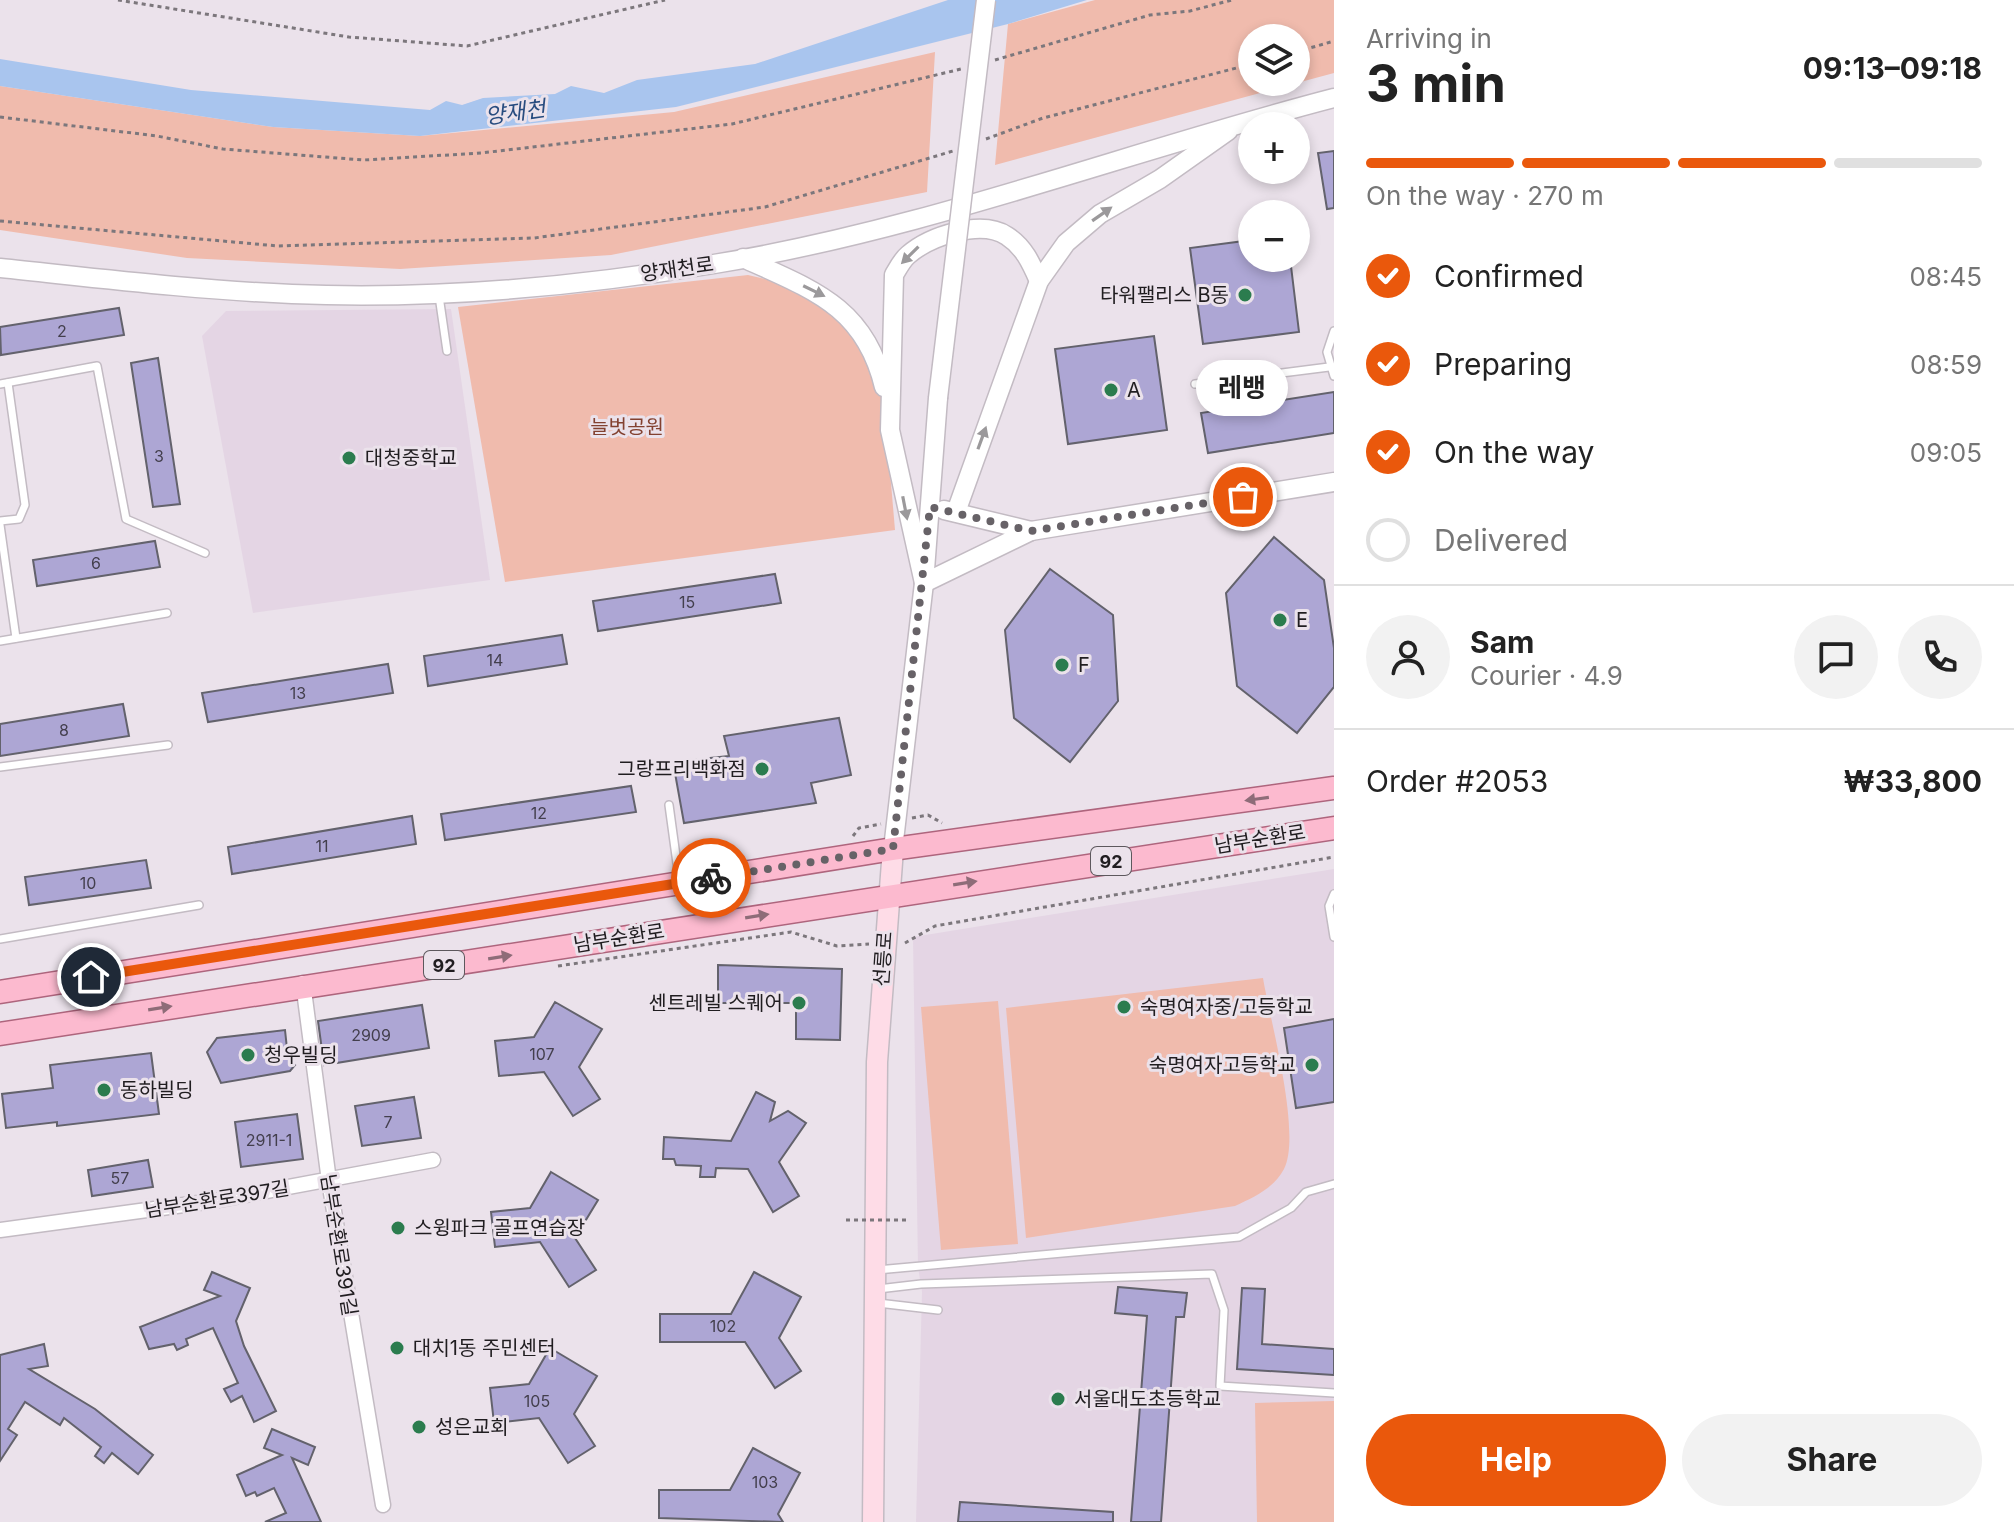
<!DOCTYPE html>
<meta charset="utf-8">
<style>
body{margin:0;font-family:Inter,"Noto Sans KR",sans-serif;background:#f2f2f2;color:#222;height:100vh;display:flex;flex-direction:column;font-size:30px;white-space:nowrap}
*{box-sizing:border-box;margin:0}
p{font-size:26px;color:#767676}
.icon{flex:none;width:44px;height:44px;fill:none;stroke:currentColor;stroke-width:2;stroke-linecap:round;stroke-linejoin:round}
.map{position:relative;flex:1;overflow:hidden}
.drawer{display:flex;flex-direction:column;background:#fff;width:680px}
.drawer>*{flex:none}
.buttons{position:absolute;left:1238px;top:24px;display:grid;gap:16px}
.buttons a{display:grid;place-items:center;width:72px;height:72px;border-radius:50%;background:#fff;box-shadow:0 4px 12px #0003;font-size:40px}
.pin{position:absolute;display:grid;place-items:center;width:68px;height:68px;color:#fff;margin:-34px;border:4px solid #fff;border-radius:50%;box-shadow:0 2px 8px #0007}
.courier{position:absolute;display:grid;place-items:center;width:80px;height:80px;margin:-40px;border:6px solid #ea580c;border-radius:50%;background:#fff;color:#222;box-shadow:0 2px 10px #0007}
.bubble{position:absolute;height:56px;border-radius:28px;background:#fff;box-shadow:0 4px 12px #0003;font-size:26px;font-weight:700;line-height:56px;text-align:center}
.summary em{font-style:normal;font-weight:700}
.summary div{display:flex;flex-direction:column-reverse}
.summary{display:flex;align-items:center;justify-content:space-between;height:136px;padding:0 32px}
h1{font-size:52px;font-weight:700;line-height:60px}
.bar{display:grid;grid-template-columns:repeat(4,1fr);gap:12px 8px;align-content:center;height:96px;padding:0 32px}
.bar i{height:10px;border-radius:6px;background:#e0e0e0}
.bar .selected{background:#ea580c}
.bar p{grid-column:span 4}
.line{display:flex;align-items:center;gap:20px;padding:0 32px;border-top:2px solid #e0e0e0}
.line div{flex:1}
.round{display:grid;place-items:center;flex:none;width:84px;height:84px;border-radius:42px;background:#f2f2f2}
ol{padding:0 32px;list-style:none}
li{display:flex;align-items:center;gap:24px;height:88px}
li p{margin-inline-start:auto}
li .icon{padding:8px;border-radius:50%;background:#ea580c;color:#fff;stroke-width:4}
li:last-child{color:#767676}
li i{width:44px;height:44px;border:4px solid #e0e0e0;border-radius:50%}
.cta{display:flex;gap:16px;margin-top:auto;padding:16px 32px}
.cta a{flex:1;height:92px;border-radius:48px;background:#ea580c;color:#fff;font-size:32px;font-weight:700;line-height:92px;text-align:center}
.cta a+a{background:#f2f2f2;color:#222}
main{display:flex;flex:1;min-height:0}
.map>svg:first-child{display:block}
</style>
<main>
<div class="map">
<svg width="1334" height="1522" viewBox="0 0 1334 1522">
<rect width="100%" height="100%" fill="#ebe2eb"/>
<g fill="#e4d5e4">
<path d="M451,309L490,580L253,613L202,336L226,311Z"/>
<path d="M1334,869V1522H916L922,1292L918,1267L913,937Z"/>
</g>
<g fill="#f0bbad" fill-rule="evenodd">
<path d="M1095,0H1334V73L995,165L1008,24ZM1296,38V82H1252V38Z"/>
<path d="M935,52L927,192L611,255L400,269L187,258L0,230V86L273,127L420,136L674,112Z"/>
<path d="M748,275L794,286L841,309L881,367L895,530L505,582L458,307Z"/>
<path d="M1263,978C1270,1020 1302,1134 1284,1169C1273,1189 1254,1197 1235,1206L1026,1238L1006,1008Z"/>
<path d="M998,1001L1018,1244L941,1250L921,1007Z"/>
<path d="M1334,1401V1522H1257L1255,1403Z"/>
</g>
<path fill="#a9c5ee" d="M948,0H1087L1008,24L676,107L420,136L273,127L0,86V59L191,90L430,110L446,101L462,105L483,98L555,94L571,86L604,93L637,80L755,64Z"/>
<g fill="#ada6d4" stroke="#63626c" stroke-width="2">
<path d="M1334,151V208L1327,209L1318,153Z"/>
<path d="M1252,240V258H1290L1299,332L1203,344L1190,248Z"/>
<path d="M119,308L124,335L1,355L0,327Z"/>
<path d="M1154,336L1167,430L1068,444L1055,349Z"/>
<path d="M158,358L180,504L153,507L131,363Z"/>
<path d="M1334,392V433L1208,453L1201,413Z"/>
<path d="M1274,537L1324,580L1334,648V687L1297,733L1237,686L1226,593Z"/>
<path d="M155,541L160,567L37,586L33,560Z"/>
<path d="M1050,569L1113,615L1118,701L1070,762L1014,718L1005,630Z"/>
<path d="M775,574L781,603L598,631L593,601Z"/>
<path d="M562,635L567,664L428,686L424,656Z"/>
<path d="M388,664L393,693L208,722L202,693Z"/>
<path d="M123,704L129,736L0,756V724Z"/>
<path d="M839,718L851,775L811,783L816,803L684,823L673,762L729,756L724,736Z"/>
<path d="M631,786L636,812L445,840L441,814Z"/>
<path d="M412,816L416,844L232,874L228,847Z"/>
<path d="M146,860L151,888L29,905L25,877Z"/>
<path d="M718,965L842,969L840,1040L796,1039V1003H718Z"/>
<path d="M555,1002L602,1029L579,1067L600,1099L573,1116L544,1072L499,1076L495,1041L534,1037Z"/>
<path d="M422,1005L429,1048L324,1065L318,1021Z"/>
<path d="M1334,1019V1102L1296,1108L1284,1028Z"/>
<path d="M285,1030L288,1058L295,1065L290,1071L221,1083L207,1052L217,1038Z"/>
<path d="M151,1053L159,1114L57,1126V1122L6,1128L2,1094L53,1088L50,1065Z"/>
<path d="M756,1092L775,1102L770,1121L788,1111L806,1123L779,1162L799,1196L773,1212L748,1169L716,1168L715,1177H700L701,1166L676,1165L674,1159H663L664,1137L731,1141Z"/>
<path d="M414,1097L421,1138L362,1146L355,1106Z"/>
<path d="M297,1114L303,1159L241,1167L235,1122Z"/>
<path d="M148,1160L153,1187L92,1196L88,1170Z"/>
<path d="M551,1172L598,1200L575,1238L596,1270L569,1287L540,1242L495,1247L491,1212L530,1208Z"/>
<path d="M212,1272L250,1288L236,1321L244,1346L276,1411L254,1422L242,1396L231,1402L224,1389L238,1383L213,1328L186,1339L188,1345L177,1350L174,1344L149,1349L140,1327L220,1296L204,1290Z"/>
<path d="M754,1272L801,1297L779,1338L801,1371L775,1388L745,1342H660V1314H731Z"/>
<path d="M1118,1287L1187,1293L1184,1317H1176L1161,1522H1131L1147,1316L1115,1313Z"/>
<path d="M1242,1288L1265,1289L1262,1344L1334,1349V1375L1237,1369Z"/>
<path d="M44,1344L48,1366L29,1369L95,1409L153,1455L138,1474L112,1453L104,1463L95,1456L101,1447L64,1418L60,1425L25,1402L8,1429L17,1435L0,1461V1355Z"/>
<path d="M550,1348L597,1376L574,1414L595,1446L568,1463L539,1418L494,1423L490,1388L529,1384Z"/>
<path d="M272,1429L315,1447L308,1465L292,1458L321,1522H265L286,1513L274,1488L257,1496L255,1492L246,1496L237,1475L282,1455L264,1448Z"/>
<path d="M753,1448L800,1473L778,1514L783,1522L659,1518V1490H730Z"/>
<path d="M960,1502L1113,1512V1522H958Z"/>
</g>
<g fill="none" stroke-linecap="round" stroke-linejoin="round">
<defs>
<g id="service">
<path d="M439,296L447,351"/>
<path d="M1334,331L1327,352L1334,376"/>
<path d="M0,384L97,366L126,519L205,553"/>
<path d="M1195,384L1329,367"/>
<path d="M0,521L19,519L25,505L8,383"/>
<path d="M0,525L16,638"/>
<path d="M0,641L167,613"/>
<path d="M0,767L168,745"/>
<path d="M669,805L679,878"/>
<path d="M1334,894L1329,906L1334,937"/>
<path d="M0,939L199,905"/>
<path d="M877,1270L1239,1237L1291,1208L1306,1192L1334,1184"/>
<path d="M878,1289L921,1284L1212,1274L1224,1310L1220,1386L1334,1393"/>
<path d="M878,1303L938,1310"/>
</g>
<g id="minor">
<path d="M303,983L329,1181L383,1505"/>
<path d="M0,1230L213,1201L433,1160"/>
</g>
<g id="tertiary">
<path d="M743,258C811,289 865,306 884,387"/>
<path d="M0,268C97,278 195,290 292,294C433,300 576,287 714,264C924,230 1129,151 1334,98"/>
<path d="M944,510L1031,531"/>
<path d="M956,512L1039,281L1066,243L1100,214L1160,179L1228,131"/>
<path d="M924,583L890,430L894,275C898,268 902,260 908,255C930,236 981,219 1007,236C1024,247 1031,263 1039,281"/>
<path d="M924,583L1031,531L1334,482"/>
<path d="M893,849L924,583L938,398"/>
</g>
<path id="secondary" d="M873,1522L877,1062L893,849"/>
<g id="primary">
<path d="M0,992L893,849L1334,788"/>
<path d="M0,1034C444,962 889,895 1334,828"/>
</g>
</defs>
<use href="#service" stroke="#c3bbc3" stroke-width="10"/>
<use href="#minor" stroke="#c3bbc3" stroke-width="17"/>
<use href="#tertiary" stroke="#c3bbc3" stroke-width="21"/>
<use href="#secondary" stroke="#c3bbc3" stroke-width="23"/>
<use href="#primary" stroke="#ae657d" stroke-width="25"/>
<g stroke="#7c777c" stroke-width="3" stroke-dasharray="4 4" stroke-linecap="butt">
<path d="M118,0L349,37L467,46L665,0"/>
<path d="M1296,52L1334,41"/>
<path d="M995,60L1150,15L1190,11L1232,0"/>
<path d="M0,117L157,136L223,149L363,160L481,153L732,124L961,69"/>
<path d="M986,139L1043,118L1252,64"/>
<path d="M0,221L278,246L534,238L765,207L953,151"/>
<path d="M912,818L928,815L942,823"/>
<path d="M853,836L859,828L881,824"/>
<path d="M905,943L935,926L1334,857"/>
<path d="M558,966L791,932L837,946L869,944"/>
</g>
<use href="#service" stroke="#fff" stroke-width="7"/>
<use href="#minor" stroke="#fff" stroke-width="14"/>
<use href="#tertiary" stroke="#fff" stroke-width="18"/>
<use href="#secondary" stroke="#fedce7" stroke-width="20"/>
<use href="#primary" stroke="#fcbacf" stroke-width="22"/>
<defs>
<path id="tertiary-bridge" d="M938,398L986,0"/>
</defs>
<use href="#tertiary-bridge" stroke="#c3bbc3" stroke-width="21" stroke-linecap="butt"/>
<path stroke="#7c777c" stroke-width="3" stroke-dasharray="4 4" stroke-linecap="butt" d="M846,1220H907"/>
<use href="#tertiary-bridge" stroke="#fff" stroke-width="18"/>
</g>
<defs><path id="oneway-solid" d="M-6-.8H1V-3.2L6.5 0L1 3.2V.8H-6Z" transform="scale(2)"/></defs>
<g fill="#9b999b">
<use href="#oneway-solid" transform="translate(1102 214) rotate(-35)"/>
<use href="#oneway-solid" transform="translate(910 255) rotate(135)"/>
<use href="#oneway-solid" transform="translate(814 291) rotate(26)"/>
<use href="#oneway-solid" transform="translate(982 438) rotate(-70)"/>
<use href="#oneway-solid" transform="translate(905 508) rotate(79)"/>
</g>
<g fill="#8e6c78">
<use href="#oneway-solid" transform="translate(1257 799) rotate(172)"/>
<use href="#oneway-solid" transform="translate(965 883) rotate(-9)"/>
<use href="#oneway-solid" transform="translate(757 916) rotate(-9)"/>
<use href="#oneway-solid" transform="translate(500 957) rotate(-9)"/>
<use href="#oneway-solid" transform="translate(160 1008) rotate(-9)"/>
</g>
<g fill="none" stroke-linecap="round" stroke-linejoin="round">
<path stroke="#676267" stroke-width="8" stroke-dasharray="0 14.4" d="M711,878L893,849L930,507L1031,531L1243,497"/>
<path stroke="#ea580c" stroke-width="10" d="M91,977L711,878"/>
</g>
<g fill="#2b7c4e" stroke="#ebe2eb" stroke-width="3">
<circle cx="1245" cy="295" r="8"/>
<circle cx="1111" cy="390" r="8"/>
<circle cx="349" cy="458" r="8"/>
<circle cx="1280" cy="620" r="8"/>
<circle cx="1062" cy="665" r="8"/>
<circle cx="762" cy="769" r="8"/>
<circle cx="799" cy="1003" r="8"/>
<circle cx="1124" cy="1007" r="8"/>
<circle cx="248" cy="1055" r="8"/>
<circle cx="1312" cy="1065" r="8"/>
<circle cx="104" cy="1090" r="8"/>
<circle cx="398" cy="1228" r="8"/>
<circle cx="397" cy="1348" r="8"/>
<circle cx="1058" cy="1399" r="8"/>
<circle cx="419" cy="1427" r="8"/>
</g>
<g text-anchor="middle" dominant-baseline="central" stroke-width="6" stroke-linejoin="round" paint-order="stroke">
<g font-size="16" fill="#433f4d">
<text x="62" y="331">2</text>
<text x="159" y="456">3</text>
<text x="96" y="563">6</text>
<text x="687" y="602">15</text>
<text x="495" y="660">14</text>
<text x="298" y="693">13</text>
<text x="64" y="730">8</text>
<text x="539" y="813">12</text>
<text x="322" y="846">11</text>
<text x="88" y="883">10</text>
<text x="371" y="1035">2909</text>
<text x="542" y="1054">107</text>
<text x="388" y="1122">7</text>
<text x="269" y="1140">2911-1</text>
<text x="120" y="1178">57</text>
<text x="723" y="1326">102</text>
<text x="537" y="1401">105</text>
<text x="765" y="1482">103</text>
</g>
<g fill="#ebe2eb" stroke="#5d585d" stroke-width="2">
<rect x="1091" y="847" width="40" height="28" rx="6"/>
<rect x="424" y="951" width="40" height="28" rx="6"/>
</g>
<g font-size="18" font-weight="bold" fill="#201d20">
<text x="1111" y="861">92</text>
<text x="444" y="965">92</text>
</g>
<g font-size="20" fill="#201d20" stroke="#ebe2eb">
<text transform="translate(677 269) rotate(-8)">양재천로</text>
<text transform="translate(1260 839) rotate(-9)">남부순환로</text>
<text transform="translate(619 938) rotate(-9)">남부순환로</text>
<text transform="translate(883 959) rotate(-86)">선릉로</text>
<text transform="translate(217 1199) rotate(-9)">남부순환로397길</text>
<text transform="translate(339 1245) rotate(81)">남부순환로391길</text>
</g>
<g font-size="20" fill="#201d20" stroke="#ebe2eb" text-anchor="start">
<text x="1229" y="295" text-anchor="end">타워팰리스 B동</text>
<text x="1127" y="390">A</text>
<text x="365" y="458">대청중학교</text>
<text x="1296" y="620">E</text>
<text x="1078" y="665">F</text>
<text x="746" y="769" text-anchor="end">그랑프리백화점</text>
<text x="783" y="1003" text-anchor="end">센트레빌 스퀘어</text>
<text x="1140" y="1007">숙명여자중/고등학교</text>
<text x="264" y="1055">청우빌딩</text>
<text x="1296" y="1065" text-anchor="end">숙명여자고등학교</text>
<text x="120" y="1090">동하빌딩</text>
<text x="414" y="1228">스윙파크 골프연습장</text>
<text x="413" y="1348">대치1동 주민센터</text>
<text x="1074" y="1399">서울대도초등학교</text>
<text x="435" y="1427">성은교회</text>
</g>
<g font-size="20" fill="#834130" stroke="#ebe2eb">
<text x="627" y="427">늘벗공원</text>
</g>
<g font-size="22" font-style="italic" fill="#284c7f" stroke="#ebe2eb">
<text transform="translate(515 112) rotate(-8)">양재천</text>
</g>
</g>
</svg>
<div class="buttons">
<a><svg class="icon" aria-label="layers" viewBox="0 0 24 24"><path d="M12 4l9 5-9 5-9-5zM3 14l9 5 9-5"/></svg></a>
<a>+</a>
<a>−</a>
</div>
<div class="pin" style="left:1243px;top:497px;background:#ea580c"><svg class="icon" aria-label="bag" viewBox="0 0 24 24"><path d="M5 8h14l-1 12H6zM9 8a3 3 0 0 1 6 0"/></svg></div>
<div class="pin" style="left:91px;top:977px;background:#1f2937"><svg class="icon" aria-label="home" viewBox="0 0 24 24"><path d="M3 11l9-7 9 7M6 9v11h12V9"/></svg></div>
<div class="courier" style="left:711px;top:878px"><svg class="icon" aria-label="bike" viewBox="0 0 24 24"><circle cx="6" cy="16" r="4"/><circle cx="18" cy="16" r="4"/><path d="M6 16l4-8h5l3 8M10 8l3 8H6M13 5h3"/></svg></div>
<div class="bubble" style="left:1196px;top:360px;width:92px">레뱅</div>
</div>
<section class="drawer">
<div class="summary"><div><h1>3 min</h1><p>Arriving in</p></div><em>09:13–09:18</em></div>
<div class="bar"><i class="selected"></i><i class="selected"></i><i class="selected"></i><i></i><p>On the way · 270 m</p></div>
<ol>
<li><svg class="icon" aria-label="check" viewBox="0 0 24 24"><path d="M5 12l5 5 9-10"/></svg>Confirmed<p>08:45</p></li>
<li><svg class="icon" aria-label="check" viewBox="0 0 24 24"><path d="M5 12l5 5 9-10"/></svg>Preparing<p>08:59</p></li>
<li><svg class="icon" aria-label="check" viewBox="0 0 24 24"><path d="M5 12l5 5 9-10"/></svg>On the way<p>09:05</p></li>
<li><i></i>Delivered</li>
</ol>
<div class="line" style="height:144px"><a class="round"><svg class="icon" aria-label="person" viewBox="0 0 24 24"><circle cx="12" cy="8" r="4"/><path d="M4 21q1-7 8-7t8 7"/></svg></a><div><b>Sam</b><p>Courier · 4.9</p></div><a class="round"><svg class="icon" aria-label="chat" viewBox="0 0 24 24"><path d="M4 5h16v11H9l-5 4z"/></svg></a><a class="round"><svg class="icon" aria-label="phone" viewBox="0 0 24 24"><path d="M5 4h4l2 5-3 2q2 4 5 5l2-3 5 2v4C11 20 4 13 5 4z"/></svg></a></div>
<div class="line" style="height:104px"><div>Order #2053</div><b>₩33,800</b></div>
<div class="cta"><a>Help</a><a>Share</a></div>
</section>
</main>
